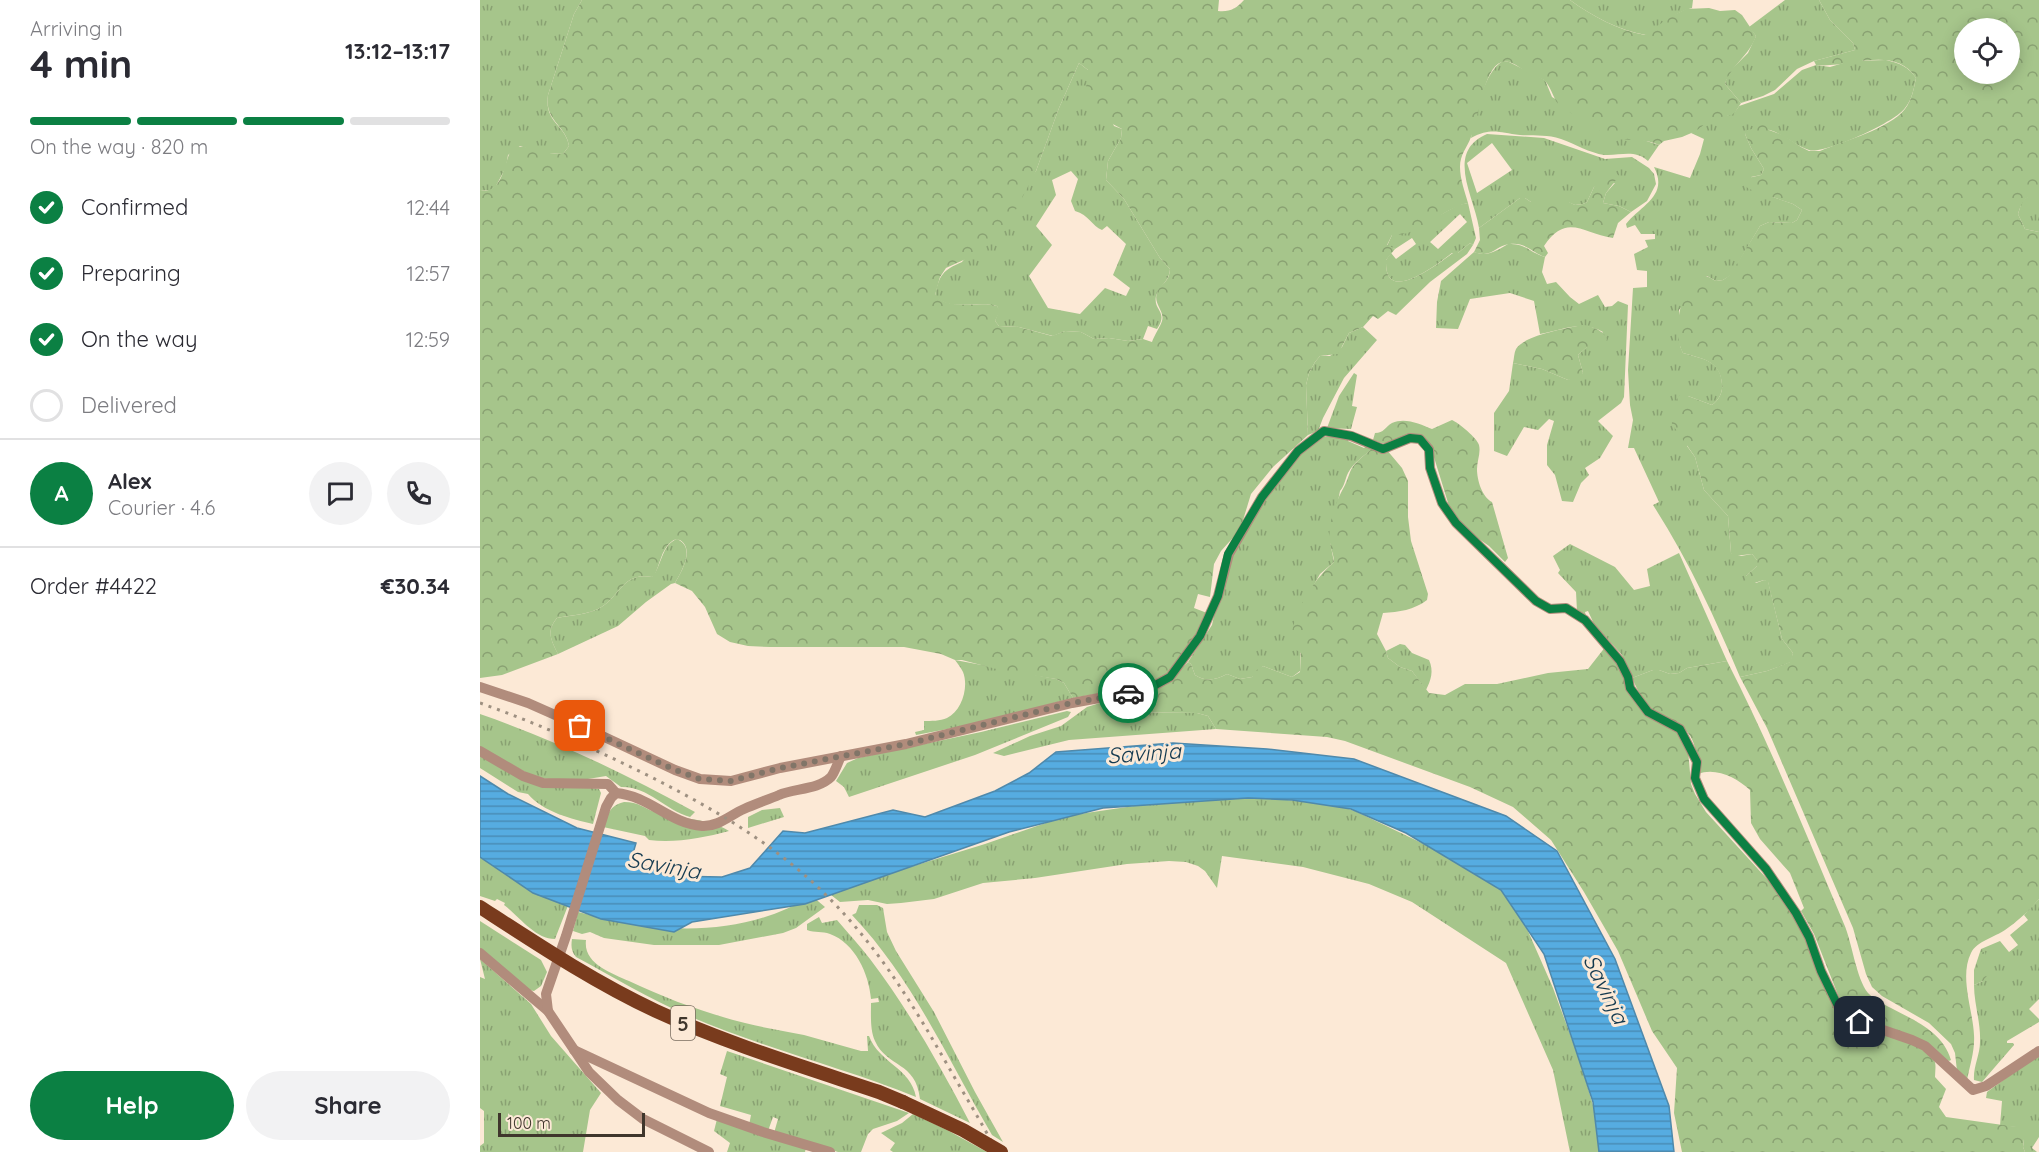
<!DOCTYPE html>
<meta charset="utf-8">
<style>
body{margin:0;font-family:Quicksand,sans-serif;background:#f2f2f3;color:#2b2b33;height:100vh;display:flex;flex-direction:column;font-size:22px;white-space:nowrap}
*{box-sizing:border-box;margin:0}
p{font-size:20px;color:#7c7c81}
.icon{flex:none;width:33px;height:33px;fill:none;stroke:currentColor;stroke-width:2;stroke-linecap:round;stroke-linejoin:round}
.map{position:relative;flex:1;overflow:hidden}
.drawer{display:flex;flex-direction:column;background:#fff;width:480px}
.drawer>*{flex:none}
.fabs{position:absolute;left:1474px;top:18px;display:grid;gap:12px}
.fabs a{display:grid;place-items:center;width:66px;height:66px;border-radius:50%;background:#fff;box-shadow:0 3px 15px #0003;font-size:30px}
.scale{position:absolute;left:18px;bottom:15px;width:147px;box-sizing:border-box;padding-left:6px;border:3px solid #3f362c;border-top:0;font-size:16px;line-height:21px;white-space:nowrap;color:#3f362c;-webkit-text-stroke:4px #fce9d6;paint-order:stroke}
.pin{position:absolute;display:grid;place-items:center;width:51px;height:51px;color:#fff;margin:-26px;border-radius:12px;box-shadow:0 3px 9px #0006}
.courier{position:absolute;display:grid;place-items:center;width:60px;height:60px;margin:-30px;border:4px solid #0b8043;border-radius:50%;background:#fff;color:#222;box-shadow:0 2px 8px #0007}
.summary em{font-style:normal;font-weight:700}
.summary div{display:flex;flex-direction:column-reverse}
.summary{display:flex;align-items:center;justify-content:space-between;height:102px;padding:0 30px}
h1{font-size:39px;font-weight:700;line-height:45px}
.bar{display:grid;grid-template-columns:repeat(4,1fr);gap:9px 6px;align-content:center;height:72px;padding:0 30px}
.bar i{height:8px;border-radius:4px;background:#e1e1e2}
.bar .current{background:#0b8043}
.bar p{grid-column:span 4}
.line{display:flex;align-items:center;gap:15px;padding:0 30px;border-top:2px solid #e1e1e2}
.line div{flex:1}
.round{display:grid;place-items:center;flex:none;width:63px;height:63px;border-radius:32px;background:#f2f2f3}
ol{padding:0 30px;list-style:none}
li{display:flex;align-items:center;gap:18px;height:66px}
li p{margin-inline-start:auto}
li .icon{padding:6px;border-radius:50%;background:#0b8043;color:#fff;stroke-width:4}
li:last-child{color:#7c7c81}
li i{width:33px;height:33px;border:3px solid #e1e1e2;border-radius:50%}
.primary-button{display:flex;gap:12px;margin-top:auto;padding:12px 30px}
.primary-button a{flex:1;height:69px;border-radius:36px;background:#0b8043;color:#fff;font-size:24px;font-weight:700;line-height:69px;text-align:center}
.primary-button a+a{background:#f2f2f3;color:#2b2b33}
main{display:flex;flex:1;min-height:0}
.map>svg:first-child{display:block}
</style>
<main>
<section class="drawer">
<div class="summary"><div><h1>4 min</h1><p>Arriving in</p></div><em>13:12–13:17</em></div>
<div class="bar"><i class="current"></i><i class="current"></i><i class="current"></i><i></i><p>On the way · 820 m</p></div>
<ol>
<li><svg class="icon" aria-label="check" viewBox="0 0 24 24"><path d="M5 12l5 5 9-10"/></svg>Confirmed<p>12:44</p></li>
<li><svg class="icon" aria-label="check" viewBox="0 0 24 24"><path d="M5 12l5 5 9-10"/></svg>Preparing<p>12:57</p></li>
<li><svg class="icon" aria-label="check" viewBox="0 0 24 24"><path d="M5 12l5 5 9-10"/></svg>On the way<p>12:59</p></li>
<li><i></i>Delivered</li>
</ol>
<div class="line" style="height:108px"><b class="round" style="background:#0b8043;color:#fff">A</b><div><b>Alex</b><p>Courier · 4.6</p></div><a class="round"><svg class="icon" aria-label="chat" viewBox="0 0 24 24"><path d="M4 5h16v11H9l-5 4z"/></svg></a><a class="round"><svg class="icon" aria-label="phone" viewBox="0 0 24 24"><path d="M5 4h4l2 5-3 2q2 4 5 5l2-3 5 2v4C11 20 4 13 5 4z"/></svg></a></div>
<div class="line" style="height:78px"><div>Order #4422</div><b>€30.34</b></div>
<div class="primary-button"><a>Help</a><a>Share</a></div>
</section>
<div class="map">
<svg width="1559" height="1152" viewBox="0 0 1559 1152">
<defs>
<pattern id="grass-tufts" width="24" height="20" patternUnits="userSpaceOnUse" patternTransform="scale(1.5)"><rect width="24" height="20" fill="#a6c58b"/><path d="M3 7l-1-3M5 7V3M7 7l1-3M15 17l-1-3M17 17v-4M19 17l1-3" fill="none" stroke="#89a172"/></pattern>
<pattern id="forest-crowns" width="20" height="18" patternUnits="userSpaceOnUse" patternTransform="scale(1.5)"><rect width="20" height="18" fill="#a6c58b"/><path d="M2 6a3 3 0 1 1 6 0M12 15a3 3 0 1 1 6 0" fill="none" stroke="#89a172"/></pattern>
<pattern id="water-rules" width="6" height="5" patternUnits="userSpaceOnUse" patternTransform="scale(1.5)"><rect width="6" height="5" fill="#56ace1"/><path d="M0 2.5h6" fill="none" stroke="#498db7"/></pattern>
</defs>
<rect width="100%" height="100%" fill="#fce9d6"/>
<g fill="url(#grass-tufts)" fill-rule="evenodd">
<path d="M0,0H102L94,14L68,95C64,123 86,125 89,146L83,154L61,153L40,146L28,155L26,167L16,186L11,190L0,191Z"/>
<path d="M1090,0H1213L1212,8C1194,12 1181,27 1166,35C1138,30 1112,16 1090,0Z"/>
<path d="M1305,0H1339L1350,20L1373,43L1375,50L1334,61L1317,69L1295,90L1283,96L1261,103L1245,84L1248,73L1268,53L1276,36L1269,27Z"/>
<path d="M1406,60C1419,63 1429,67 1436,78C1434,88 1432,100 1425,108C1416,122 1343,155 1329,150C1308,144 1289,117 1265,134L1271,148L1284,169L1281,175L1271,177L1293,197L1313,204L1322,210L1317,220L1312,223L1289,222L1280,226L1251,275L1243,280L1236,281L1227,276L1199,310L1200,346L1203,353C1222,359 1241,360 1242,384C1243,392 1239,400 1232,405L1208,396L1207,446L1215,457L1224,490L1248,516L1251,553L1261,556L1272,554L1277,560V566L1266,576L1276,583L1284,580L1288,581L1302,639L1313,653L1311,662L1287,671L1260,677C1235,618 1208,559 1173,505L1179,502L1154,448H1148L1153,420L1150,405L1148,370L1153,288L1167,287V271L1157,270L1154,254L1168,247L1165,240L1175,239V234H1161L1155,225L1147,228L1146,224C1161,205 1189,196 1174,167L1210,178L1220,154L1224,139L1211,133C1218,129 1224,121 1232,118C1243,115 1253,118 1259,106L1294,94L1322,70L1336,65L1350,67L1370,61Z"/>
<path d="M1023,61L1029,62L1065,80L1072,97L1144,139H1160L1179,145L1168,161C1154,149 1141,156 1124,155C1110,153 1095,144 1081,139C1066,134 1055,136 1040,135C1019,133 1012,127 991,138C995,117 1003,72 1023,61Z"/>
<path d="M599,63L608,70L634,126L642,129L641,138L628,161L626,180L644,199L680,258L690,269C689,283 679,285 676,296C673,311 689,311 677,329L668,326L663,339L648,341L629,338L614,339L601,332L585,331L573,336L539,327L519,326L515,321L519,311L517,306C498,300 470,312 455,296C459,275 463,270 482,262L556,171L579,108ZM591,171L598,179L591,201L595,211C609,215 612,226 622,230L627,226L646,244L633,275L650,288L646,296L625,288L600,314L568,308L549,276L572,245L556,226L576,195L572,180Z"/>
<path d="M1007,134L1064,138L1125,159L1152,157L1169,168L1174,174L1176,184L1167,201L1151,212L1139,206L1123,203L1126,193L1135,183L1114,187L1107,202L1103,204L1095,205L1088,202H1051L1045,198H1040L999,228C994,196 965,152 1007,134ZM1012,143L1032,170L997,193L987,163Z"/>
<path d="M1549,196H1559V232L1545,229L1538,214L1542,201Z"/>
<path d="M988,203L996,238L993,245L990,243L978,253H972C962,261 922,292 910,278C906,273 906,266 906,260L911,253L916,259L936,244L932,238L915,249L907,246L912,235L962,214L978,205ZM980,214L987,222L958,249L950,242Z"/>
<path d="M1028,244C1048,244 1048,252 1065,257L1062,272L1067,284L1076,282L1090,297L1099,304L1118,295L1125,307L1132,306L1138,301L1148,305L1144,397L1141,403L1118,421L1133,436L1120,458L1105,468L1109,475L1101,483L1093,502L1082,501L1075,475L1067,465V445L1074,421L1069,419L1058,430L1044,427L1027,456L1014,451V413L1029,391L1033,363L1062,369L1088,380L1103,373L1098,355L1123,332C1103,320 1081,330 1060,334L1054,301L1030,293L990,299L978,329L956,328L957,302L961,281L994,252C1008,257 1016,251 1028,244Z"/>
<path d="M883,327L897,340L864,378L843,418L838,431L828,435L826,385L829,373L835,362L840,356H850L862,347L869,333Z"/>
<path d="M874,373L877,375L872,406L877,407L871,429L847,428L859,396Z"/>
<path d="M859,435L869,437L868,441L884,448L887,445L893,448C884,456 874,462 868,473C865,479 865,485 860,491L850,542L854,562L840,574L822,606L820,671L812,677L783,666L772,677L760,679L747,674C736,680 726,682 715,675L711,664L708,662L732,625L738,597L739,580L779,496L811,461L844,437Z"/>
<path d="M197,539C216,547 202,571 195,583L191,584L166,602L138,626L78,654C71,640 66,631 77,618C91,615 105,615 118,609C140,598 142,571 172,577C182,566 181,545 197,539Z"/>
<path d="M1090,544L1135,567L1154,590L1170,586L1167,569L1199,553L1247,661L1207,668L1199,673L1190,674L1179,670H1173L1152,678L1142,655L1114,624L1108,611L1105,612L1106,616L1097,611L1096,592L1078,573L1080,570L1073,556Z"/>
<path d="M920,644L925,645L932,653L949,660C954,671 951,680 946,690L932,671L920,667L908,658L906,651Z"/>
<path d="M475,660L576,679L584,683L593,698L494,724L436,735L435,732L444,730V721C451,721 460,721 467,718C482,711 489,687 483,672C481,668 478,664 475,660Z"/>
<path d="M633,699L635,712L717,713L728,716L736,729L589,740L524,756L513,753L550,736L581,726L607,707Z"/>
<path d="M587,711L591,712L588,717L495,755L369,797L364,787L356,781L367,763L378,758L501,732Z"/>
<path d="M0,714C75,740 146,774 215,812L210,817C185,810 168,786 141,787L126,776L96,781L56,778L0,747Z"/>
<path d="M0,754L38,777L119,789L121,793L113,824C92,819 63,812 48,794L38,792L0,768Z"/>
<path d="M751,795L852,804L875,811L971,857L1025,893L1040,913L1073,988L1100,1061L1115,1112L1121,1152H1090L1073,1070L1026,963L932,902L889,884L823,867L742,856L737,888L725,871L718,866L706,862L689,861L647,864L555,878L503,883L454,899L421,903L407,904L388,900L360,902L351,895L378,883L505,844L586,816L708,798Z"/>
<path d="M144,802C159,802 163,808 175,812C199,820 227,817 249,831C223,838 196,843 169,840L165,836L123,827C127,815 130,805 144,802Z"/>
<path d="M300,808L304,817L268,828V817L282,810Z"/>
<path d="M0,857L89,903L75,939C55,939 39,916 24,905L25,903L17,899L15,901L0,896Z"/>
<path d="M332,896L345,907L316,928L303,933L239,945H174L124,938L110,932L102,934L93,931L98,912C120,917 143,924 166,926C225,933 281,926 332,896Z"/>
<path d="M1559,899V999L1549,1009L1559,1019V1022L1527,1041V1043H1533L1534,1045L1502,1082L1494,1080C1493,1067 1500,1055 1500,1042C1501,1023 1494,1004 1494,985L1503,981L1505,952H1500L1501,949L1520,941L1529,952L1538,945L1530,935L1548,920L1544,915Z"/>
<path d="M379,905H397L403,908L407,932L416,951L454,1012L495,1092L523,1142L512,1135C468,1060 433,979 372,915L376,913Z"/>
<path d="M339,917L342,923L357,920C368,933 380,946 390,959C428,1009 461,1067 490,1123L440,1099C436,1061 407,1068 395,1041C390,1030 391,1016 391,1003L399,1002L398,998L391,999C389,974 375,943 350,934C342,931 335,933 327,930V924Z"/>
<path d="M0,921L61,960L67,972L61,986L54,991L49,990L0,948Z"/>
<path d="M92,939L106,940C103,964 132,973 149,981C187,999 225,1013 265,1023C285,1028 304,1031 324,1035C343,1040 362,1046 381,1051H388L387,1036H389C399,1063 431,1068 436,1097C362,1067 283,1048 209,1016C170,999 133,977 96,957C91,951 91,946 92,939Z"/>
<path d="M0,959L51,1004L71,1036L121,1093L110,1110L103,1152H0V1146L4,1143V1111L0,1108V977L5,979Z"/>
<path d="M247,1051L429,1113L417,1121L393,1129L388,1134L381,1152H358L294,1133L298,1119L293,1117L288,1131L269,1125L271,1115L240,1106L247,1077L240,1074Z"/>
<path d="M1559,1054V1137L1552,1148L1557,1152H1545L1543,1147L1544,1140L1536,1127L1520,1126L1522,1101L1506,1098L1507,1092Z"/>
<path d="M433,1114L467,1130L507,1152H413L410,1150L415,1143L401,1133L422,1123Z"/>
<path d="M237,1119L326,1148L325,1152H247L250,1143L234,1131Z"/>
</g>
<g fill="url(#forest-crowns)" fill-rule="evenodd">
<path d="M102,0H739L738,11C750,12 756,9 764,0H1090C1112,16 1138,30 1165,35L1190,17L1206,9L1229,8L1240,11L1255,10L1262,15L1276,36C1270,55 1251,65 1245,84L1261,103L1256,111L1252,115L1231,119L1216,131L1202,137L1184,141L1179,145C1166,139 1155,141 1142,139C1118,134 1098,117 1078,104C1073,97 1070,85 1064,80C1061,78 1055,77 1051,75C1043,71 1032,59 1022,62C1003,67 998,123 991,137C987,148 980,154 980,167C980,179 985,192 988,203C960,209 942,236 912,235L907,245L915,249L906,260C906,266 906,273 910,278C922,292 962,261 973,253H978L990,243L993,245L987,254L950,282L916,315L908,311L898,319L893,316L883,327L869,333L858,354L840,356L835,362L829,373L826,385L828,435L793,467L771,494L760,530L741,551L734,564L730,597L718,594L714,608L727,613C719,635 694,676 670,684C647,691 617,693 593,698L584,683L576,679L524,671L482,660H475L461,654L424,647H290L268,646L250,642L237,634L225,607L212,591L195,583C201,573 215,549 200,540C196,539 194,539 191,542C181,550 180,565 174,576L172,577C142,571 140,598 118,609C105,615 90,615 77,618C66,631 71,640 78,654L22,675L0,678V191C24,193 23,164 32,148C47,143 63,155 83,154L89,146C86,125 64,121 68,95L94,14ZM599,63L608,70L604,107L629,116L627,121L642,129L641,138L628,161L626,180L644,199L680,258L690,269C689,284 680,283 677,293C673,304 685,311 682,321C681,325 674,336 672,342L663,339L648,341L629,338L614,339L601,332L585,331L572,336L539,327L519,326L515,321L520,311L517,306C499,300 470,312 455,295L460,277L466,268L499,253L528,225L556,171L579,108Z"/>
<path d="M1339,0H1559V196C1545,195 1542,201 1538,214L1545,229L1559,232V899C1549,911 1538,921 1525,930C1515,937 1497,941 1491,953C1479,977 1493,1010 1494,1035C1495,1050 1490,1065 1487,1080L1477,1071L1475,1053L1471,1044L1449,1023L1402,996L1392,987L1386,974L1373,928L1287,728L1260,677L1287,671L1310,662L1313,653L1302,639L1288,582L1284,580L1271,584L1266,582V576L1277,566V560L1272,554L1254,556L1251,553L1248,516L1224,490L1215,457L1192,424L1191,407L1199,396H1208L1232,405C1239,400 1243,392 1242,384C1240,360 1222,359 1203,353C1192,335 1199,284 1223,277C1228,275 1232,279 1236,281L1243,280L1250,275L1280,226L1289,222L1312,223L1317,220L1322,210L1313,204L1269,189L1263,184L1264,179L1281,175L1284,169L1271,148L1265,134L1267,130L1272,129L1276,123L1283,122L1289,130L1303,135L1321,147L1329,151H1340C1364,141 1409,129 1425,109C1432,100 1434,88 1436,78C1414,44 1368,69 1336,65L1334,61L1375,50L1373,43L1350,20ZM1485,28H1530V74H1485Z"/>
<path d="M1135,172L1139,176L1126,193L1123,203L1139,206L1151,212L1138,223L1133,238C1103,234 1087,212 1064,246L1068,253L1065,257C1053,253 1045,242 1030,244C1015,245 1013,259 994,252L1000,240L999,228L1040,198H1045L1051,202L1079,197L1095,205L1103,204L1107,202L1114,187Z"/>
<path d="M1103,325C1114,327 1121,329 1127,339L1125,344L1117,349L1107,347L1098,355L1103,373L1097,379L1088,380L1062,369L1033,363C1034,359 1034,353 1036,349C1044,335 1088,328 1103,325Z"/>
<path d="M972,420C979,423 997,438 999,445C1001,453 997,461 997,469C997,480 1002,497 1012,502L1028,558L1025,562L1009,546L999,539L989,535L969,506L953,454L946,442L902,443L893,440L895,433C904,433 905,427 912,423C925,417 940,424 952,429Z"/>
<path d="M893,448L906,449L922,468L928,481V517L931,541L948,594L947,600C934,610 919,612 903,613L897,634L906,651L908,658L920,667L932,671L949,693L965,695L985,684H1017L1068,673L1108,669L1126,646L1133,654L1153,698L1199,734L1208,750L1211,784L1215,794L1226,812L1298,891L1326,937L1355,1006C1375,1016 1441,1043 1453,1058C1457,1064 1455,1070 1455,1077L1466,1089L1459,1107L1466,1117L1537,1127L1545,1131L1543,1147L1545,1152H1202L1194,1113L1197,1068L1172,1031L1138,951L1104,892L1071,840L1033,807L990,787L865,741L847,737L736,729L728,716L717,713L634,712L633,699L691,679L708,662L711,664L715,675C726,682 736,680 747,674L760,679L772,677L775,671L783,666L812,677L820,672L821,653L810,646C812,614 831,582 854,562C854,555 851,550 850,543C847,524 856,501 865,485C869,477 869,471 875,464C880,458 887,453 893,448Z"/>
<path d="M1247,661C1291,747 1327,836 1364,924C1372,942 1376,978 1388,993C1394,999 1403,1004 1411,1008C1434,1020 1463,1032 1471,1060L1469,1061L1372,1013L1360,1000L1334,934L1321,911L1324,908L1310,873L1280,839L1271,823L1270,790C1257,778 1236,767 1218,774C1217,761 1217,744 1208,733C1200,723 1186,720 1176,713C1164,704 1158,691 1152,678L1173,670H1179L1190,674L1199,673L1207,668Z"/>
<path d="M1500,952H1505L1509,967V973L1503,981L1494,985V970Z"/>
</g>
<path fill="url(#water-rules)" stroke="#4f89ab" stroke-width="1.5" d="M693,743L787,749L874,759L1026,816L1077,851L1135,959L1189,1106L1194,1152H1119L1113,1102L1064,954L1021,890L926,833L871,809L812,800L768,798L623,808L529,832L325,904L212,922L194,932L121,919L53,893L0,857V776L28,794L97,828L156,843L151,860L189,876L242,877L270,868L303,831L325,833L413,810L445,817L515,791L549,773L576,752Z"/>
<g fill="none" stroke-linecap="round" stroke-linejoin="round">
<g stroke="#b18c7c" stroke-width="10">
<path d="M0,687L48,703L118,734L195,770L220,779L251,781L300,768L426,744L592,703L668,689L690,677L720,636L738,596L749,554L782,497L818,451L844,431L871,436L903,449L930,438L940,439L949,449L950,468L962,503L976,523L1056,601L1070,609L1086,608L1105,620L1140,661L1148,677L1150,688L1168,712L1200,729L1217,762L1215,778L1224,799L1286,869L1316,913L1329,937L1341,971L1358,1006L1380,1022L1432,1040L1445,1046L1493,1090L1506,1086L1559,1051"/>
<path d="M0,751L43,776L63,783L128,784L136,793C170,796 190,824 222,826C238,827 250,815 264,809C275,804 287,800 299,795C314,788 338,790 351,777C355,772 358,762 361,756"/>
<path d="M0,953L68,1011L109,1072L138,1100L163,1119L229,1152"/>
<path d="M68,1011L66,994L86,936L126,807L131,798L136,793"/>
<path d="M94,1050L229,1113L283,1132L350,1152"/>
</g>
<path stroke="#793b1d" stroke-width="14" d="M0,907C57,944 114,982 176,1011C248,1044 324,1067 399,1092L423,1102"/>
<path stroke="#9e9081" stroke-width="3" stroke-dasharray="3 6" stroke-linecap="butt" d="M0,703C59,724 115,749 171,777C234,809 296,845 347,896C400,949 435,1008 472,1073C487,1099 503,1125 517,1152"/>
<path stroke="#793b1d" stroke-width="14" d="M423,1102L483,1130L521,1152"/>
</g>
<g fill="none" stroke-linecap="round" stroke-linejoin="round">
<path stroke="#817568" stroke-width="6" stroke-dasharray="0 10.8" d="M100,726L195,770L220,779L251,781L300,768L426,744L592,703L648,693"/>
<path stroke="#0b8043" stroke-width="8" d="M648,693L668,689L690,677L720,636L738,596L748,554L782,497L818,451L844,431L872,436L903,449L930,438L940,439L949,450L950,468L962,503L976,523L1056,601L1070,609L1086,608L1105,620L1140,661L1148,677L1150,688L1168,712L1200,729L1217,762L1215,778L1224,799L1286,869L1316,913L1329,937L1341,971L1358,1006L1380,1022"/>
</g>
<g text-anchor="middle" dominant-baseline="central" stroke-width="6" stroke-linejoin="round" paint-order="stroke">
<rect fill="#fce9d6" stroke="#786c5f" stroke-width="1.5" x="191" y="1006" width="24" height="34" rx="4.5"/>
<g font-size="20" font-weight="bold" fill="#3f362c">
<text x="203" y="1023">5</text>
</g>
<g font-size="22" font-style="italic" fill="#13394f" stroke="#fce9d6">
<text transform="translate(664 753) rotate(-4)">Savinja</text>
<text transform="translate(184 865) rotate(10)">Savinja</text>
<text transform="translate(1126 989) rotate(64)">Savinja</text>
</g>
</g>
</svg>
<div class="fabs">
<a><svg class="icon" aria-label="locate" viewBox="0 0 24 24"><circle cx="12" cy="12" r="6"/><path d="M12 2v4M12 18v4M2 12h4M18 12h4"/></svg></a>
</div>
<div class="scale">100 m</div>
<div class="pin" style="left:100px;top:726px;background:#ea580c"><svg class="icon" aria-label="bag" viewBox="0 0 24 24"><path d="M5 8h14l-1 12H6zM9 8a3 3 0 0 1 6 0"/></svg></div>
<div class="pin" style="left:1380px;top:1022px;background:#1f2937"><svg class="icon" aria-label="home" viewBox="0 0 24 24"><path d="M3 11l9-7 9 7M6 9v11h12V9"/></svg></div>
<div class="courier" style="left:648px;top:693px"><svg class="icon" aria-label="car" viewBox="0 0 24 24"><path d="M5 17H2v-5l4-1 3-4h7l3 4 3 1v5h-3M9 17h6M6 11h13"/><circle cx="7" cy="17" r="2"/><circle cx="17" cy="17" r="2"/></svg></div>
</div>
</main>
